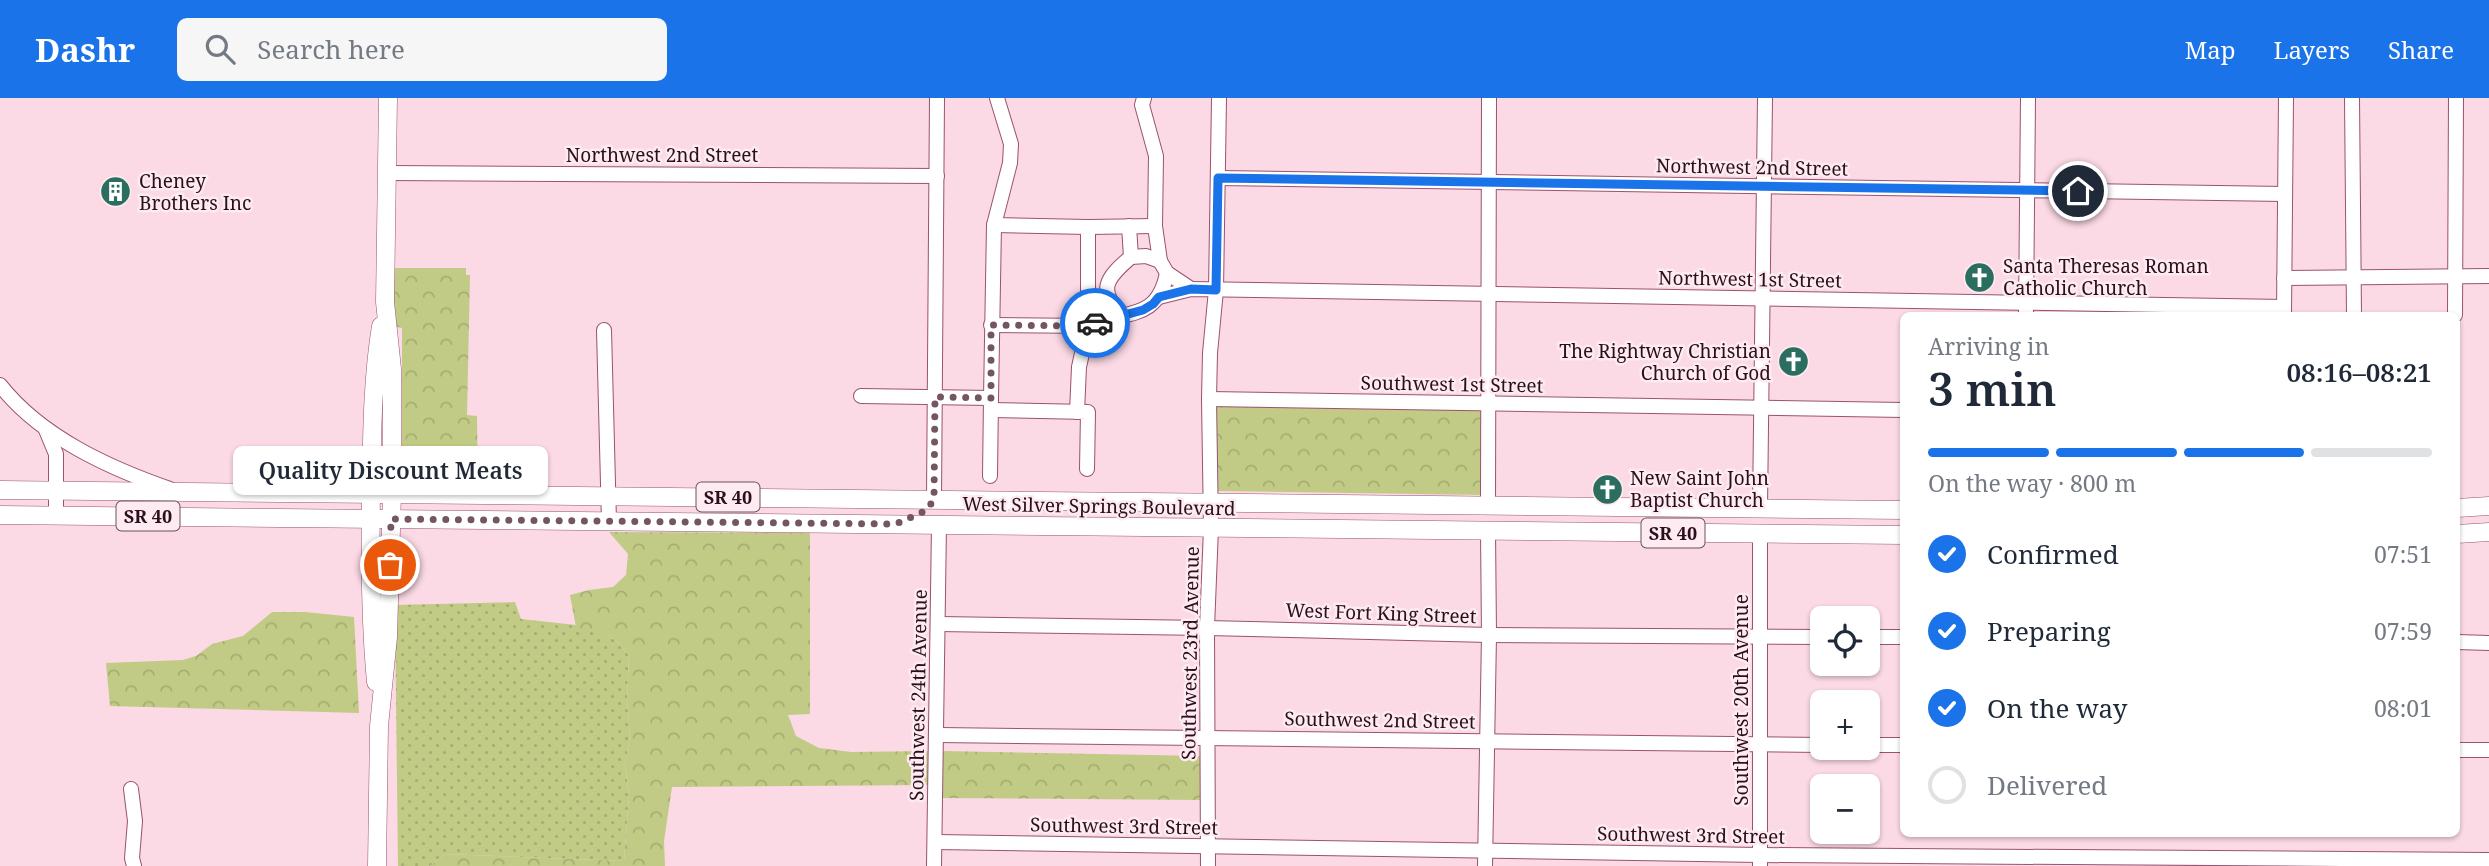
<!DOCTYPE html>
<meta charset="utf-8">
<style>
body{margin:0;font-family:"Noto Serif",serif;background:#f6f6f7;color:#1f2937;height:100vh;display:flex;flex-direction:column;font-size:26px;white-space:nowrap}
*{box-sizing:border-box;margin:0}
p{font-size:23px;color:#747a83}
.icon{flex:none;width:38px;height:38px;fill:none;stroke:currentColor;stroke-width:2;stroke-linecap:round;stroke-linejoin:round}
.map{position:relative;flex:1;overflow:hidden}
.panel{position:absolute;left:1900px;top:214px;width:560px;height:525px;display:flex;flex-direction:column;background:#fff;border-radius:10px;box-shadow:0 2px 5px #0004}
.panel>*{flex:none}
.buttons{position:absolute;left:1810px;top:508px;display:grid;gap:14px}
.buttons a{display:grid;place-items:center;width:70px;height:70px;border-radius:10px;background:#fff;box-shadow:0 2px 5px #0004;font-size:35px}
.pin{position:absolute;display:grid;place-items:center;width:60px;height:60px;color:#fff;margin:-30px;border:4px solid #fff;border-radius:50%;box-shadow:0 2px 7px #0007}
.courier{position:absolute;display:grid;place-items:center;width:70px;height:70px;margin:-35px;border:5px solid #1a73e8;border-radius:50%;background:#fff;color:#222;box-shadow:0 2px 9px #0007}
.bubble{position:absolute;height:49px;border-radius:10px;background:#fff;box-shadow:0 2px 5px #0004;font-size:23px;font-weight:600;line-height:49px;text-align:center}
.summary em{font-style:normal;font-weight:600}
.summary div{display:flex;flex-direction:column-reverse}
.summary{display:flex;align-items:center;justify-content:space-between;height:119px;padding:0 28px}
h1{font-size:46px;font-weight:600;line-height:52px}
.bar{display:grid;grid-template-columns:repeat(4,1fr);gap:10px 7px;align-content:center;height:84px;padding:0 28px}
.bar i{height:9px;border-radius:5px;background:#e0e1e3}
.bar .on{background:#1a73e8}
.bar p{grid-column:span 4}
ol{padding:0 28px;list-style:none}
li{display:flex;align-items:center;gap:21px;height:77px}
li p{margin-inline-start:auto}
li .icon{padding:7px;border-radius:50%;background:#1a73e8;color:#fff;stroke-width:4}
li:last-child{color:#747a83}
li i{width:38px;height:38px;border:4px solid #e0e1e3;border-radius:50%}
header{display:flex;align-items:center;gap:42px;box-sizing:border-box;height:98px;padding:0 35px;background:#1a73e8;color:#fff}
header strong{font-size:33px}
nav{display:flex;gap:38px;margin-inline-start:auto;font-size:24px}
.search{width:490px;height:63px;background:#f6f6f7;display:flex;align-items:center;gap:18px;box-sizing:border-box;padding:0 24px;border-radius:10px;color:#747a83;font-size:26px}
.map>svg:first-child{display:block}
</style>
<header>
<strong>Dashr</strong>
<div class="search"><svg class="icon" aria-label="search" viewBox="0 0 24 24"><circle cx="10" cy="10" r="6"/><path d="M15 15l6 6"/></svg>Search here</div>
<nav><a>Map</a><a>Layers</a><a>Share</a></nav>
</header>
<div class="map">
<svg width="2489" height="768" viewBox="0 0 2489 768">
<defs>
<pattern id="grass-dots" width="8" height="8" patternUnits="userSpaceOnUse" patternTransform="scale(1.75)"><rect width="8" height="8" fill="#c1cb85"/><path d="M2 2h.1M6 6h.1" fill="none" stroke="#a6ad72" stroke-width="1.8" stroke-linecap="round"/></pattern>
<pattern id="forest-crowns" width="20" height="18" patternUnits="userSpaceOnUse" patternTransform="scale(1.75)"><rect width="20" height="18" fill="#c1cb85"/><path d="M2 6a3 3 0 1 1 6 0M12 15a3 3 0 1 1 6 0" fill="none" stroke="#a6ad72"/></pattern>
</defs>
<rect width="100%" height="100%" fill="#fbd9e5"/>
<path fill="url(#grass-dots)" d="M515,504L521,521L576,527L611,538L629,557L627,602L630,638L625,666L629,697L624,763L445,756L430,768H398L395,507Z"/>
<g fill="url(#forest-crowns)">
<path d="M390,170H466V177H470L467,317L477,318L478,387L436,386L402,350V230L392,228Z"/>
<path d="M1212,307L1483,311V397L1214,393Z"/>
<path d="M609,434L810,435V616L788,617L796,638L819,650L851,654L932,653L931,687L672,689L664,743L665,768H430L445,756L624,763L629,697L625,666L630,638L627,602L629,557L611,538L576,529L570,497L589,492L613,489L626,477L628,456Z"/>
<path d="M272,514H305L354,519L359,615L110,608L106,565L183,562L196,558L212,546L243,538Z"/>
<path d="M942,653L1203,658V702L940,700Z"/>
</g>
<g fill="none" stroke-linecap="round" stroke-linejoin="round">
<defs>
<g id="minor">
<path d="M1144,0L1142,7L1156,58L1155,128L1160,163L1167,175L1191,191"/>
<path d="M2352,0L2354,217"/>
<path d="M388,75L937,78"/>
<path d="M1218,80L2285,96"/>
<path d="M1088,129L1155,128"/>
<path d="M1131,159L1146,158L1160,163"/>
<path d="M2284,180L2489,178"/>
<path d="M1159,199L1191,191L2284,209"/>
<path d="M2284,216L2286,0"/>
<path d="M2026,217L2028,0"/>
<path d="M2455,217L2456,0"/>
<path d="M1124,218C1096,193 1106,180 1131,159L1129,128"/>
<path d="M991,227L1088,228V129L994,127"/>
<path d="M604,232L609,424"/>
<path d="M0,287C41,339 109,370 170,391"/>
<path d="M861,298L991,300L990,378"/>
<path d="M991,300L994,127L1010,65L1011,46L997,0"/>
<path d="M1209,301L1904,312"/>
<path d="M991,312L1088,314L1087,371"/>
<path d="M1077,314L1079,269L1088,228C1124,211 1157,225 1167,175"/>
<path d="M46,332L56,356V418"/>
<path d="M934,401L937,0"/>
<path d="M1488,407L1489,0"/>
<path d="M1760,410L1765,0"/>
<path d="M1760,436V768"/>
<path d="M939,526L1207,530L1489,537L1822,539"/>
<path d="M1867,539H1904"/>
<path d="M2457,544L2489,545"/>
<path d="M938,637L1822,647"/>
<path d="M1867,647H1904"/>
<path d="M2457,652H2489"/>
<path d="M131,691L135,723L132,760L134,768"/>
<path d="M935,744L1760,757L2489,762"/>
<path d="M934,768L939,427"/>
<path d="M1208,768L1207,530L1211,430L1209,301L1210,255L1216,192L1219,0"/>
<path d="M1485,768L1489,537L1488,433"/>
</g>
<g id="major">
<path d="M0,392L1904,412"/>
<path d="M2457,410L2489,408"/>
<path d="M0,417L1904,437"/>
<path d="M2457,436L2489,434"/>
<path d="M376,584C370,522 370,460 371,398C372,341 372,284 381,228"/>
<path d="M377,768L379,628L388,539L392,395V271L385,204L388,0"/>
</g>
</defs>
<use href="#minor" stroke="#9a5270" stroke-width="16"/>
<use href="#major" stroke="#9a5270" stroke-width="19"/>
<use href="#minor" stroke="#fff" stroke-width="14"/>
<use href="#major" stroke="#fff" stroke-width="18"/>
</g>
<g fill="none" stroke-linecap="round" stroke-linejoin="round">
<path stroke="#745662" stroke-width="7" stroke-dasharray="0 12.6" d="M390,467L391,421L896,426L927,412L934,401L935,299L991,300V227L1088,228L1095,225"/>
<path stroke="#1a73e8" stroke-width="9" d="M1095,225L1143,212L1153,206L1159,199L1191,191L1216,192L1218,80L2078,93"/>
</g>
<defs>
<symbol id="building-disc" viewBox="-11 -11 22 22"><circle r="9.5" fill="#2b6d5e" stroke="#fdebf1"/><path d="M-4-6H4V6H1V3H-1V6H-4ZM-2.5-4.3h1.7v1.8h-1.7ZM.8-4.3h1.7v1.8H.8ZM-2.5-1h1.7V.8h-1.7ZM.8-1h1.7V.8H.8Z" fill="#fff"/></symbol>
<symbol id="church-disc" viewBox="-11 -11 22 22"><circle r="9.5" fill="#2b6d5e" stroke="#fdebf1"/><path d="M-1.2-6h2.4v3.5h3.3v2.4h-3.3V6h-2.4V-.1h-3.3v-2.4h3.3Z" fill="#fff"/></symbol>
</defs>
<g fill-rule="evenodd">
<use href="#building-disc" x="98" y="76" width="35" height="35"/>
<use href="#church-disc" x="1962" y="162" width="35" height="35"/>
<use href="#church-disc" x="1776" y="246" width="35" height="35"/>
<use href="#church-disc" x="1590" y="374" width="35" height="35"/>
</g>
<g text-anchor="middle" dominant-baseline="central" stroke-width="5" stroke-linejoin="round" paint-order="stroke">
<g fill="#fdebf1" stroke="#6b515c" stroke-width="2">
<rect x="696.5" y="384.5" width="63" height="29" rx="5"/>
<rect x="116.5" y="403.5" width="63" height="29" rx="5"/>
<rect x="1641.5" y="420.5" width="63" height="29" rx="5"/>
</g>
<g font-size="18" font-weight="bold" fill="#2c0f1c">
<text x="728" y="399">SR 40</text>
<text x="148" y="418">SR 40</text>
<text x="1673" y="435">SR 40</text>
</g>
<g font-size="19" fill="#2c0f1c" stroke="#fdebf1">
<text x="662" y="57">Northwest 2nd Street</text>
<text transform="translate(1752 69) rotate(1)">Northwest 2nd Street</text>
<text transform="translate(1750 181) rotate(1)">Northwest 1st Street</text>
<text transform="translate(1452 286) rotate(1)">Southwest 1st Street</text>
<text transform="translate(1099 408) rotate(1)">West Silver Springs Boulevard</text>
<text transform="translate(1381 515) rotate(2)">West Fort King Street</text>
<text transform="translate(1190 555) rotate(-89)">Southwest 23rd Avenue</text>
<text transform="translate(918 597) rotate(-89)">Southwest 24th Avenue</text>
<text transform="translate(1741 602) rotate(-90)">Southwest 20th Avenue</text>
<text transform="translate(1380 622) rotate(1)">Southwest 2nd Street</text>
<text transform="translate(1124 728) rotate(1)">Southwest 3rd Street</text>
<text transform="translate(1691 737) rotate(1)">Southwest 3rd Street</text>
</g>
<g font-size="19" fill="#2c0f1c" stroke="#fdebf1" text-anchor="start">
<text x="139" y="83">Cheney<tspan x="139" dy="22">Brothers Inc</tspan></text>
<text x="2003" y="168">Santa Theresas Roman<tspan x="2003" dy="22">Catholic Church</tspan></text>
<text x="1771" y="253" text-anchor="end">The Rightway Christian<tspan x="1771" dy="22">Church of God</tspan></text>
<text x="1630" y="380">New Saint John<tspan x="1630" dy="22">Baptist Church</tspan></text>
</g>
</g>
</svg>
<div class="buttons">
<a><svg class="icon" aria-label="locate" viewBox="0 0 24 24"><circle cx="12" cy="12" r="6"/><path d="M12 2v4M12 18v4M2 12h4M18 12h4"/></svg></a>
<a>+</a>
<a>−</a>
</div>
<div class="pin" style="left:390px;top:467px;background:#ea580c"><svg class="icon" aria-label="bag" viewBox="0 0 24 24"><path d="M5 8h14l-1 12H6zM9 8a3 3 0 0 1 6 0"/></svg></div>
<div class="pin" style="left:2078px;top:93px;background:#1f2937"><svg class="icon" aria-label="home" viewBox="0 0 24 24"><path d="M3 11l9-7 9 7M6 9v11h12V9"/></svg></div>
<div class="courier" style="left:1095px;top:225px"><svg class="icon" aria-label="car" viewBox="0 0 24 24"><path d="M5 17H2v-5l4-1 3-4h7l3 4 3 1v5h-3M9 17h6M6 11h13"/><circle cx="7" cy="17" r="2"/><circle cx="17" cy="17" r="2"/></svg></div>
<div class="bubble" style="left:233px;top:348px;width:315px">Quality Discount Meats</div>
<section class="panel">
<div class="summary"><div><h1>3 min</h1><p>Arriving in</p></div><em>08:16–08:21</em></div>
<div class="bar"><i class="on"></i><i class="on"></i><i class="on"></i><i></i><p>On the way · 800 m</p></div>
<ol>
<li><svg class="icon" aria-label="check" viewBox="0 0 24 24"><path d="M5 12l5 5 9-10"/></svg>Confirmed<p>07:51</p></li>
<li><svg class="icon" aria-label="check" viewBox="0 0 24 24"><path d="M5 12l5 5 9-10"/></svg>Preparing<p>07:59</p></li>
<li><svg class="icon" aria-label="check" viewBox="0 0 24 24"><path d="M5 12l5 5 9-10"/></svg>On the way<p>08:01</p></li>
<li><i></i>Delivered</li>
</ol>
</section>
</div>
